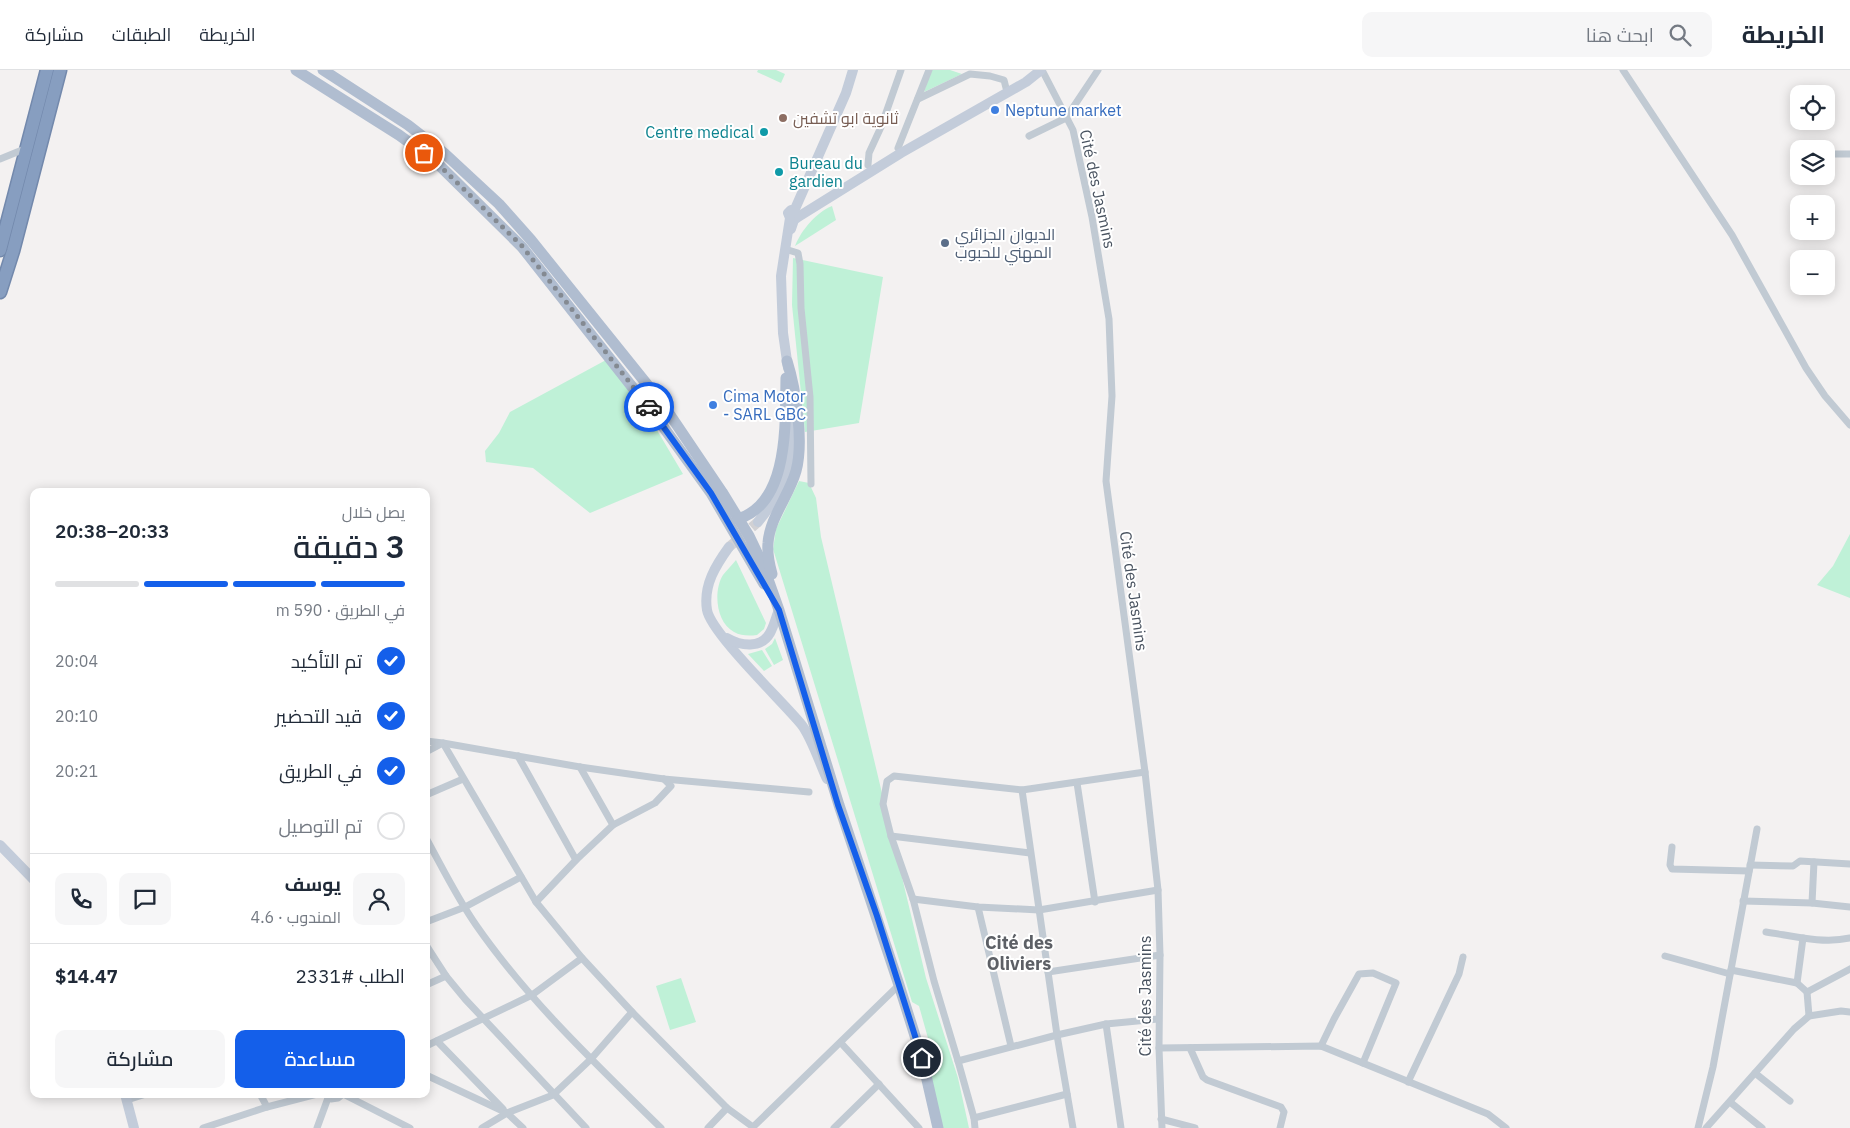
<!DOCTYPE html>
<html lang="ar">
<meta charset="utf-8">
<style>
body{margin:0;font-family:"IBM Plex Sans",Cairo,sans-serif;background:#f6f6f7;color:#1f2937;direction:rtl;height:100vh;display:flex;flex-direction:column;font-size:19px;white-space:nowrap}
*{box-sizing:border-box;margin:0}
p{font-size:16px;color:#747a83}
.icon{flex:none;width:28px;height:28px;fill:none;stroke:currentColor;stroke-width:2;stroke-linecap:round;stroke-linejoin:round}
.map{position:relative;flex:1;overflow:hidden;direction:ltr}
.sheet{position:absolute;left:30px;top:418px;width:400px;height:610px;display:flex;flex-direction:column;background:#fff;border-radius:10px;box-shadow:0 2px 12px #0003;direction:rtl}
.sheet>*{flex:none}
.controls{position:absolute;left:1790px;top:15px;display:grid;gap:10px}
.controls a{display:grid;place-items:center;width:45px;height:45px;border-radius:10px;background:#fff;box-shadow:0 2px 12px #0003;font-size:25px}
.pin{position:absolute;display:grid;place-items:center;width:42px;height:42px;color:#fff;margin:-21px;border:2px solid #fff;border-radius:50%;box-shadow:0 1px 5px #0007}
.courier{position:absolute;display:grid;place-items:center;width:50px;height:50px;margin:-25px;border:4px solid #145fea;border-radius:50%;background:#fff;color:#222;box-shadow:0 1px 6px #0007}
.head em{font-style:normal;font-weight:600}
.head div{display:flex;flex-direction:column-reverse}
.head{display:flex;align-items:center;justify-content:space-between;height:85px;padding:0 25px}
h1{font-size:32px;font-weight:600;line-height:38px}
.bar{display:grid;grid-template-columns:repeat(4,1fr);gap:8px 5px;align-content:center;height:60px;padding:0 25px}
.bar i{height:6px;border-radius:4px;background:#e0e1e3}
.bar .on{background:#145fea}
.bar p{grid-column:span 4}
.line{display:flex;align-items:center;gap:12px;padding:0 25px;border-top:1px solid #e0e1e3}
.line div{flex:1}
.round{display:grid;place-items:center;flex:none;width:52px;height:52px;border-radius:10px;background:#f6f6f7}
ol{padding:0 25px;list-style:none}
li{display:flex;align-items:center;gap:15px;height:55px}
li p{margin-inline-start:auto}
li .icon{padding:5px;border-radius:50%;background:#145fea;color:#fff;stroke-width:4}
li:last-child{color:#747a83}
li i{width:28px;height:28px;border:2px solid #e0e1e3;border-radius:50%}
.button{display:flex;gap:10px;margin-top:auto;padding:10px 25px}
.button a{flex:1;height:58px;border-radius:10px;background:#145fea;color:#fff;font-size:20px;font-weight:600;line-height:58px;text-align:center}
.button a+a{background:#f6f6f7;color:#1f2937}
header{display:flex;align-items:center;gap:30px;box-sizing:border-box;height:70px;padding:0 25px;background:#fff;border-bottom:1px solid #e0e1e3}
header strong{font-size:24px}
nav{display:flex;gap:28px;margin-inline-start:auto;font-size:18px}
.search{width:350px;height:45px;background:#f6f6f7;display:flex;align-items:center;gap:12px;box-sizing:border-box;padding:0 18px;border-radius:10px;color:#747a83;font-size:19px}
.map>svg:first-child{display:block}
</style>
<header>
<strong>الخريطة</strong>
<div class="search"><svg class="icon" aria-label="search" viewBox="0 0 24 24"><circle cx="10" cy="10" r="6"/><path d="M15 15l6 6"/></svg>ابحث هنا</div>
<nav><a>الخريطة</a><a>الطبقات</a><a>مشاركة</a></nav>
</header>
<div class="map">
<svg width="1850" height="1058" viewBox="0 0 1850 1058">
<rect width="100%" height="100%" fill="#f3f1f1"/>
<g fill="#bff1d7">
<path d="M758,0H776L785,4L781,13L757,2Z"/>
<path d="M931,0H950L962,4L924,22Z"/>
<path d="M832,136L836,150L795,176C801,160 817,142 832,136Z"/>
<path d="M793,188L883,207L859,353L805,362L792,235Z"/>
<path d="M606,290L651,350L683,404L590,443L533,398L486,392L485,381L499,363L510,342Z"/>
<path d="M799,411L809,413L816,428L821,467L926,908L958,1008L969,1058H943L926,994L933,986L919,936L912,932L773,479L776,459Z"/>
<path d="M1850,464V528L1817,515L1833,496Z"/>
<path d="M736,490L766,553L764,559L757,565C749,566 741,566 734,562C716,553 713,521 723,505C727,500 732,495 736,490Z"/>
<path d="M775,568L783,590L774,595L765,579L772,574Z"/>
<path d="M762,580L772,596L764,601L748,584Z"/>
<path d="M681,908L696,952L670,960L656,916Z"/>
</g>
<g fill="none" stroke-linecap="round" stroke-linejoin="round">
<path stroke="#d1d1d4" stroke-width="10" stroke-dasharray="10 5" stroke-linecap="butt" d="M729,477L758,452"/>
<defs>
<g id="highway">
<path d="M0,180L47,0"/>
<path d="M0,222L13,181L60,0"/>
</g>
</defs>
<use href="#highway" stroke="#7389ac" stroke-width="15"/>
<g stroke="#c1cad3" stroke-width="7">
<path d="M1042,0L1073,60L1092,147L1109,249L1112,326L1106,411L1145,702L1158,820L1160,885L1159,978L1162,1058"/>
<path d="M1623,0L1732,165L1806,298L1825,326L1850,355"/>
<path d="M918,29L970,4L990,6L1004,10L1006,18"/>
<path d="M1029,66L1066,48L1098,0"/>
<path d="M898,78L929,0"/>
<path d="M1826,84H1850"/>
<path d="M0,89L27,78"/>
<path d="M868,95L869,83L881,57L901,0"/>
<path d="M785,179L798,183L800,194L801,238L810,327L811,414"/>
<path d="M426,671L443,673L536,832L582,888L632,942L727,1038L753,1057L899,915"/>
<path d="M426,682L443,673L580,697L664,709L809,722"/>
<path d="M518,686L576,790"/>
<path d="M580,697L613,755"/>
<path d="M1077,713L1095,832"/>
<path d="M1022,720L1057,965L1073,1058"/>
<path d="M426,725L463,709"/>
<path d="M891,766L1030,783"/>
<path d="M426,768C442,797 457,828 476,855C528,930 596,994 661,1058"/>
<path d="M1672,777L1670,795L1672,799L1749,801"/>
<path d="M1750,795L1793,796L1800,791L1850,794"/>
<path d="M913,829L978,837L1039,840L1158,820"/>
<path d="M1743,831L1812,833L1850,837"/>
<path d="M536,832L576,790L613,755L655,733L671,716L664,709"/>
<path d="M1812,833L1814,792"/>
<path d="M978,837L1011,976"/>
<path d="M426,852L465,837L521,807"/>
<path d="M1766,862C1793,866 1823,874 1850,868"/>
<path d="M1803,868L1797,913L1807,922L1809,946"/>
<path d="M426,875L446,906L465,929L586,1058"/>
<path d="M1665,886L1730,904"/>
<path d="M1731,900L1797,913"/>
<path d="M1048,902L1160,885"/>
<path d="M426,915L446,906"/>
<path d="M1807,922L1850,899"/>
<path d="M1106,954L1121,1058"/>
<path d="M437,971L503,1039"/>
<path d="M841,973L919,1058"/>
<path d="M426,976L532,925L582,888"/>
<path d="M1321,976L1334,949L1359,904L1373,903L1396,913L1363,993"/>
<path d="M1159,978L1321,976L1488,1044L1506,1058"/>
<path d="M1190,978L1203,1007L1207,1010L1281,1037L1284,1042L1280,1058"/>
<path d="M958,991L1057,965L1106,954L1158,949"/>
<path d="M1755,1003L1790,1031"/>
<path d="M426,1005L507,1043L523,1058"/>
<path d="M1408,1012L1459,904L1463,887"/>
<path d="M260,1024L267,1037"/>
<path d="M324,1024L331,1029L338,1028L343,1024L410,1058"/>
<path d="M127,1030L146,1024"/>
<path d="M1730,1032L1762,1058"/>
<path d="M974,1048L1067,1024"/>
<path d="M1161,1049L1195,1058"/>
<path d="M203,1058L267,1037L317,1024"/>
<path d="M317,1058L328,1028"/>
<path d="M482,1058L507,1043L553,1025L591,989L632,942"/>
<path d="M708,1058L727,1038"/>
<path d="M834,1058L879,1014"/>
<path d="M975,1058L974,1048L958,991L934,911L913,829L891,766L883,734L887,711L894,706L1022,720L1145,702"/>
<path d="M1698,1058L1713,997L1757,759"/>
<path d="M1706,1058L1794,959L1809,946L1841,941L1850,942"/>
</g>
<g stroke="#c3ccda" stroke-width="10">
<path d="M791,159L794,150L798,147L901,83L1026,12L1041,0"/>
<path d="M788,298L783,263L781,206L790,148L788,143L791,140L795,139L846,23L853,0"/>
<path d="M758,452C792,411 793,382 790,330"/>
<path d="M729,477C716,495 703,515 707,540C711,563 782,631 801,654C811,666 820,694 827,709"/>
<path d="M727,568C741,576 761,579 770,563C774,556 776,547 779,540"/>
<path d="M0,775L34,810"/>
<path d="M125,1024L134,1058"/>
</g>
<g stroke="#b0bdd0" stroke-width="11">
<path d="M296,0L399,65L436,92L522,177L659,351L711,423L764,514"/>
<path d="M323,0L408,55L444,83L499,134L531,170L662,333L722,422L749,466L763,495L779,540L839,735L899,915L922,988L938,1058"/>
<path d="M738,449C790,433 785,351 786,308"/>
<path d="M772,504C769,493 767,483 768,473C770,447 789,426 796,401C804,372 796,320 787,291"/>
</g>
<use href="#highway" stroke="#879ec0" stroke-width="12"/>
</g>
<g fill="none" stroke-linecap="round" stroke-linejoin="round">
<path stroke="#848a92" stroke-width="5" stroke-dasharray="0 9" d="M424,83L436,92L522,176L649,337"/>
<path stroke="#145fea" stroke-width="6" d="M649,337L711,423L779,540L838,735L877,846L922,988"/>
</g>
<g fill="#3f7fe0" stroke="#fff" stroke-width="2">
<circle cx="995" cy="40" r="5"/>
<circle cx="713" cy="335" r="5"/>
</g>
<circle fill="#8d6e63" stroke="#fff" stroke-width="2" cx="783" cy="48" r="5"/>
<g fill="#0f9aa8" stroke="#fff" stroke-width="2">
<circle cx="764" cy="62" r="5"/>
<circle cx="779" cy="102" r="5"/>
</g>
<circle fill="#5c6f8a" stroke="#fff" stroke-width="2" cx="945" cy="173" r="5"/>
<g text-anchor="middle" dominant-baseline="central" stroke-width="4" stroke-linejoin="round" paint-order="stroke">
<g font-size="16" fill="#366cbe" stroke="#fff" text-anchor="start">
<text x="1005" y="40">Neptune market</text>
<text x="723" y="326">Cima Motor<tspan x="723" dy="18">- SARL GBC</tspan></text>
</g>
<g font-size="16" fill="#785e54" stroke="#fff" text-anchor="start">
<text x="793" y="48">ثانوية ابو تشفين</text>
</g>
<g font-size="16" fill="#0d838f" stroke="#fff" text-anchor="end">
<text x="754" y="62">Centre medical</text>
<text x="789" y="93" text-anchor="start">Bureau du<tspan x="789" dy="18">gardien</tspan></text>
</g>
<g font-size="16" fill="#48525f" stroke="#fff">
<text transform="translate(1098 119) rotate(78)">Cité des Jasmins</text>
<text transform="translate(1134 521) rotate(82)">Cité des Jasmins</text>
<text transform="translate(1145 926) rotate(-90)">Cité des Jasmins</text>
</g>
<g font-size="16" fill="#4e5e75" stroke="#fff" text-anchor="start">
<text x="955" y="164">الديوان الجزائري<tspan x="955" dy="18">المهني للحبوب</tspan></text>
</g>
<g font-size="18" font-weight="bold" fill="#5d6066" stroke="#fff">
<text x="1019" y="872">Cité des<tspan x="1019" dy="21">Oliviers</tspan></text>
</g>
</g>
</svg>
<div class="controls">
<a><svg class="icon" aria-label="locate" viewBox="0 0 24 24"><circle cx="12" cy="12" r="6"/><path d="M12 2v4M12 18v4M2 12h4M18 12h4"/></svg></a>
<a><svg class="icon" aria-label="layers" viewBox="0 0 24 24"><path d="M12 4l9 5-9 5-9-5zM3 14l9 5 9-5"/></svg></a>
<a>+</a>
<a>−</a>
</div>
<div class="pin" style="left:424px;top:83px;background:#ea580c"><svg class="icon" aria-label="bag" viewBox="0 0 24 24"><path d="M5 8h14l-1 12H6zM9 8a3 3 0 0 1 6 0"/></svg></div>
<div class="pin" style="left:922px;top:988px;background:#1f2937"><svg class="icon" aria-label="home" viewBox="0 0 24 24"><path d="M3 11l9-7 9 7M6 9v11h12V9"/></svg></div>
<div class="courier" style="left:649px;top:337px"><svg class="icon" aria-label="car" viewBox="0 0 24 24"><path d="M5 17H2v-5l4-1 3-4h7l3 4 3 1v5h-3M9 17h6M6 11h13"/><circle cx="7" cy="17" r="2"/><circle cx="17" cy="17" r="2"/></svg></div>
<section class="sheet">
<div class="head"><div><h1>3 دقيقة</h1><p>يصل خلال</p></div><em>20:33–20:38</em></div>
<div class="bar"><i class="on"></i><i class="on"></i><i class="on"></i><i></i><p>في الطريق · 590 m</p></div>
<ol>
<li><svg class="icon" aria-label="check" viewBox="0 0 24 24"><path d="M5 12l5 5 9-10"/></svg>تم التأكيد<p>20:04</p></li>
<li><svg class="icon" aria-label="check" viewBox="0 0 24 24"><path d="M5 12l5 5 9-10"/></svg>قيد التحضير<p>20:10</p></li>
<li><svg class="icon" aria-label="check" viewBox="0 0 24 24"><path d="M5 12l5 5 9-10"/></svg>في الطريق<p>20:21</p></li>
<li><i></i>تم التوصيل</li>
</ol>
<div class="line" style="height:90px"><a class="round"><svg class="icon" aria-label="person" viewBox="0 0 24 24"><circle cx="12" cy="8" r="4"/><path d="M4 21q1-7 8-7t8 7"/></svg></a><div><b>يوسف</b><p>المندوب · 4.6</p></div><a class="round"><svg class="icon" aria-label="chat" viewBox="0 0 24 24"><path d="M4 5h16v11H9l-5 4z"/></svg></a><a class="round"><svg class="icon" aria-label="phone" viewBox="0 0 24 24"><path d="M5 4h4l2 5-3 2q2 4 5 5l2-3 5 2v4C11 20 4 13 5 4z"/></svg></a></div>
<div class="line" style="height:65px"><div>الطلب #2331</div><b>$14.47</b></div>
<div class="button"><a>مساعدة</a><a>مشاركة</a></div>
</section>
</div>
